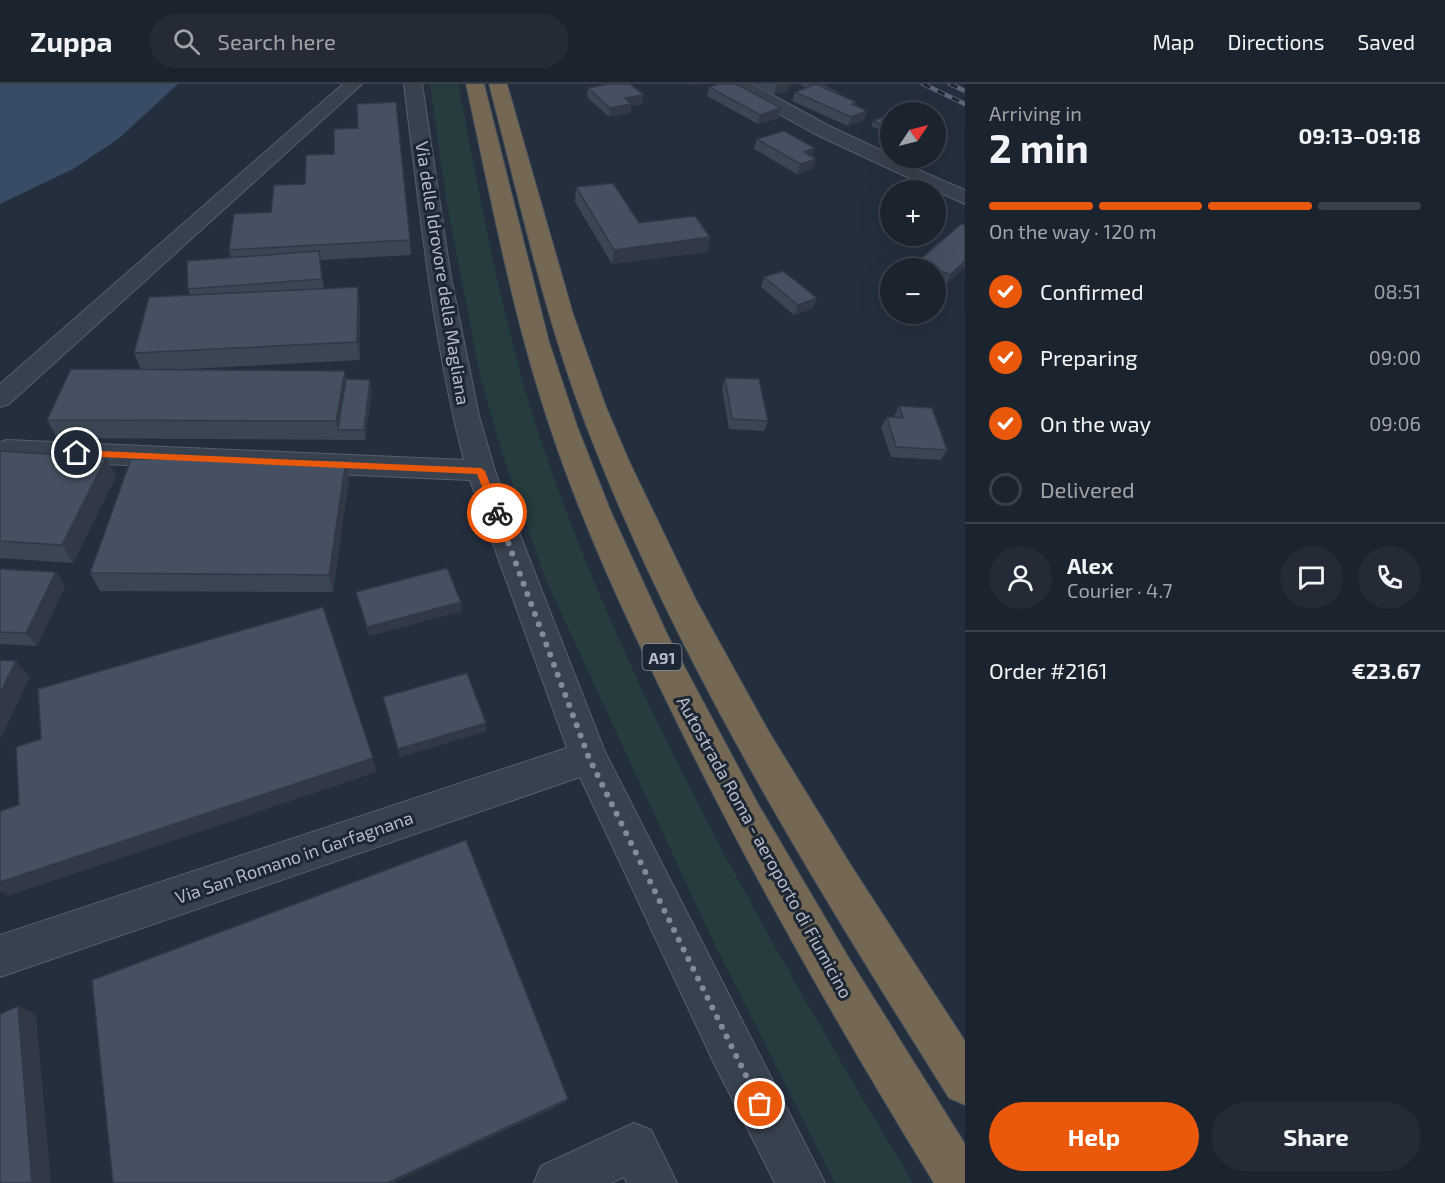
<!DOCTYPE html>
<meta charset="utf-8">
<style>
body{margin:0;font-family:"Exo 2",sans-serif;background:#242b36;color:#f1f3f6;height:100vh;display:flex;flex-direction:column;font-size:22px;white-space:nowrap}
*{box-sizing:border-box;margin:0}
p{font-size:20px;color:#a0a4aa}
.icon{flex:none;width:33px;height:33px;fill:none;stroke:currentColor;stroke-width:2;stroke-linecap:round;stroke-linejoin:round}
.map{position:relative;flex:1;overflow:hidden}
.drawer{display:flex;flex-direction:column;background:#1b232e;width:480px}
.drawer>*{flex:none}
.needle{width:39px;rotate:55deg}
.buttons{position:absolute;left:880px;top:18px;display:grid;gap:12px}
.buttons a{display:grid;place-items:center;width:66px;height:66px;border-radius:50%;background:#1b232e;box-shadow:0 6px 24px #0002,0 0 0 2px #39404a;font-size:30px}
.pin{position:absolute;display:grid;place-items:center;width:51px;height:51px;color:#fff;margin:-26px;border:3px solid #fff;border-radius:50%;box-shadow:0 2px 6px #0007}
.courier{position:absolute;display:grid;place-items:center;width:60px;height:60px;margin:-30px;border:4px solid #ea580c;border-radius:50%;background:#fff;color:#222;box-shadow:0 2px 8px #0007}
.headline em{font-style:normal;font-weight:700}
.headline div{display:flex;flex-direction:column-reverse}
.headline{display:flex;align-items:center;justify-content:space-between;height:102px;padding:0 24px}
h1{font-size:39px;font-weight:700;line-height:45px}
.bar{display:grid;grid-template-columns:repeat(4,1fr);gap:9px 6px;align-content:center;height:72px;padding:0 24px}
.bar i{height:8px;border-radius:4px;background:#39404a}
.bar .active{background:#ea580c}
.bar p{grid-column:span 4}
.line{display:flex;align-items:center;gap:15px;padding:0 24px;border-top:2px solid #39404a}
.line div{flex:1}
.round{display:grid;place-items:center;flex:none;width:63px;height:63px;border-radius:32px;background:#242b36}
ol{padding:0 24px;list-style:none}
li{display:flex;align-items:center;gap:18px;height:66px}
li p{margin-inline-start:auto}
li .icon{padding:6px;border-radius:50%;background:#ea580c;color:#fff;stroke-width:4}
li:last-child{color:#a0a4aa}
li i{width:33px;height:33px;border:3px solid #39404a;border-radius:50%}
.action{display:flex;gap:12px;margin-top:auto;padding:12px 24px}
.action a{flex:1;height:69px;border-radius:36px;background:#ea580c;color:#fff;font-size:24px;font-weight:700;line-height:69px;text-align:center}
.action a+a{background:#242b36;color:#f1f3f6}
header{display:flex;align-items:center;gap:36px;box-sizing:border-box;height:84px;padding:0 30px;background:#1b232e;border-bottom:2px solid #39404a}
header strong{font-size:28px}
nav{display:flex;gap:33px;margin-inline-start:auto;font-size:21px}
.search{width:420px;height:54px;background:#242b36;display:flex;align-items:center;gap:15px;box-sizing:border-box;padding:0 21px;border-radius:33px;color:#a0a4aa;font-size:22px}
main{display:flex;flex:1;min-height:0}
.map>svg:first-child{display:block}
</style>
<header>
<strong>Zuppa</strong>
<div class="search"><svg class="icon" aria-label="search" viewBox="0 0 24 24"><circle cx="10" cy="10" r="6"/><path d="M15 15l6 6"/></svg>Search here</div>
<nav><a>Map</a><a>Directions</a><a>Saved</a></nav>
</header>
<main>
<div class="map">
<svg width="965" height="1099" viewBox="0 0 965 1099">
<rect width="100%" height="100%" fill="#242f3e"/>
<path fill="#263c3f" d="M430,0H458C482,121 503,246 543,363C632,622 773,866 913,1099H835L711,853L546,496L503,372L480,291L447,120Z"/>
<path fill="#394c67" d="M0,0H178L118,55L73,85L0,120Z"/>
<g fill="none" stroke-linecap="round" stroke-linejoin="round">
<defs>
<g id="minor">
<path d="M343,0H362L9,320L0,323V300Z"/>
<path d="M404,0H422L451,194L479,332L495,387L605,668L825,1099H775L713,977L580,693L0,893V851L567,664L470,396L13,376L0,382V358L7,356L464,376C432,253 420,126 404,0Z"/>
<path d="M730,0H752L829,42L891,71V74L965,106V120L815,50L733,4Z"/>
<path d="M634,1039L651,1046L677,1099H627L624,1093L611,1099H534L541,1082Z"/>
</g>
<g id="highway">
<path d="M466,0H484L549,258L577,342L611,428L668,552L758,720L850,876L965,1060V1099H934C839,944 749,787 670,624C625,532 581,438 549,340C512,229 491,114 466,0Z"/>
<path d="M489,0H507L573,230L606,323L629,377L696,516L769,648L852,783L965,957V1021L949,1014C814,799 677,579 586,341C544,231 519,114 489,0Z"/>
</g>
</defs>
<use href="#minor" stroke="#565f6c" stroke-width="2"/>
<use href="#highway" stroke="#434c59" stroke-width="2"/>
<use href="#minor" fill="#38414e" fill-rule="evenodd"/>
<use href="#highway" fill="#746855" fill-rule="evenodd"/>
<defs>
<g id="rail">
<path d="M923,0L965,20"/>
<path d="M950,0L965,7"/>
</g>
</defs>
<use href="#rail" stroke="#5a6575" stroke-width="4.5"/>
<use href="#rail" stroke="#1d2633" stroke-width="3" stroke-dasharray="8" stroke-linecap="butt"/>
</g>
<g fill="#3b4654">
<path d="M755,0H797L789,2L788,8L774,10L767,8Z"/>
<path d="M801,0H822L838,8V10L856,18L855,21L867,27L864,36L848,42L792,17L795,8L806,4L801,1Z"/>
<path d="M709,3L779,34L758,40L707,12Z"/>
<path d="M588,4L642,20L631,22L630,29L609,33L587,13Z"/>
<path d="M891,31L884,48L871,42L873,37Z"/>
<path d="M358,44L410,156L411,171L320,176L324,205L360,222V276L169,286L345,287L346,295L372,306L365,356L57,354L47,336L141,286L134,269L190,211L188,205L231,174L229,166L271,128L305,100Z"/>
<path d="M757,55L813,73L816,75L813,84L797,90L754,65Z"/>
<path d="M576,103L639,139L710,153L707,168L612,180L575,118Z"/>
<path d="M917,178L965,183L945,201L936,197V184H913Z"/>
<path d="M764,193L813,224L794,231L761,203Z"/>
<path d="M725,294L768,337L764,347L729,345L722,304Z"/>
<path d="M899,322L947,366L941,376L891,373L881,343L887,333H894Z"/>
<path d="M0,367L116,392L73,479L0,474Z"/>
<path d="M349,394L333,508L100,507L90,489Z"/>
<path d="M0,485L56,488L65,502L37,562L0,560Z"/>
<path d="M356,508L462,527L369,552Z"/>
<path d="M383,613L486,647L400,673Z"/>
</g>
<g fill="#303945">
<path d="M691,0H703L690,2Z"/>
<path d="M783,0H797L789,2L788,8L774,10L777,1Z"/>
<path d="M644,11L642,20L631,22L630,29L609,33L610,24L625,14Z"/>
<path d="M781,24L779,34L758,40L760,31Z"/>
<path d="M867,27L864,36L848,42L851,33Z"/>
<path d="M891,41V45L884,48L886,43Z"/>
<path d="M815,64L812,74L804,68Z"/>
<path d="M816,75L813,84L797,90L800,80Z"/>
<path d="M710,153L707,168L612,180L614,166Z"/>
<path d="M319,167L321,181L324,209L322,195Z"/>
<path d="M965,177V183L945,201L950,191Z"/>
<path d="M358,203L360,222V276L357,258Z"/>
<path d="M817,214L813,224L794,231L798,221Z"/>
<path d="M345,287L348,305L338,346L336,337Z"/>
<path d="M370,296L372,306L365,356L364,346Z"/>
<path d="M106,374L116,392L73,479L62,461Z"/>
<path d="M346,376L349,394L333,508L329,491Z"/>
<path d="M56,488L65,502L37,562L26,549Z"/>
<path d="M461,518L462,527L369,552L367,543Z"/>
<path d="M16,577L30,593L0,656V609Z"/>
<path d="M486,639V647L400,673L398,665Z"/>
<path d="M373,674L377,688L8,812L0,807V798Z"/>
<path d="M18,922L36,930L51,1099H32Z"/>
<path d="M568,1015L565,1019L392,1099H387Z"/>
</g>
<g fill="#455162" stroke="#303945" stroke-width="1.5">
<path d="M608,0H630L644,11L625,14L631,20L610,24L588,4Z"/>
<path d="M718,0H736L781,24L760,31L709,3Z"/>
<path d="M809,0H822L838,8L836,9L816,0L812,2Z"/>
<path d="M816,0L856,18L852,20L867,27L851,33L795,8Z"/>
<path d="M396,18L410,156L229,166L234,130L271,128L274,101L305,100L306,71L334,70V45L358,44L357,20Z"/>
<path d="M890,30L891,41L886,43L873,37Z"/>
<path d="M784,47L815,64L804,68L816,75L800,80L757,55Z"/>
<path d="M613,99L639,139L695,132L710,153L614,166L576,103Z"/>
<path d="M961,140L965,141V177L950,191L936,185V184H934L917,178Z"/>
<path d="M319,167L322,195L188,205L187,177Z"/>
<path d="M783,187L817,214L798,221L764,193Z"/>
<path d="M358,203L357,258L134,269L149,213Z"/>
<path d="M71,285L345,287L336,337L47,336Z"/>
<path d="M725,294L759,295L768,337L732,335Z"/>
<path d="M346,295L370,296L364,346H338Z"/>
<path d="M899,322L932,324L947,366L896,363L887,333L903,334Z"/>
<path d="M0,367L106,374L62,461L0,457Z"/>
<path d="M131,375L346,376L329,491L90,489Z"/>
<path d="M447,484L461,518L367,543L356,508Z"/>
<path d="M0,485L56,488L26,549L0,548Z"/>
<path d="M323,523L373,674L0,798V727L19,721L16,663L41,655L38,605Z"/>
<path d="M0,576L16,577L0,609Z"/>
<path d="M467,589L486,639L398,665L383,613Z"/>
<path d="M466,756L568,1015L387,1099H113L92,896Z"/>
<path d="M18,922L32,1099H0V930Z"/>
</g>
<path fill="#ea580c" d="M77,366L481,384L485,387L501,429L494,432L477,390L77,372L73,369Z"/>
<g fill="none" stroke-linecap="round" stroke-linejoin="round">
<path stroke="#828b98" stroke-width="6" stroke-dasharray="0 10.8" d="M497,429L589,674L760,1020"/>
</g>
<g text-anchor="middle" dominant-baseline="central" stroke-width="6" stroke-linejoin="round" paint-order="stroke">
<rect fill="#1d2633" stroke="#878f9c" stroke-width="1.5" x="642.5" y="560" width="39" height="26" rx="4.5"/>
<g font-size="16" font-weight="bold" fill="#b4bcc9">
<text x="662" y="573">A91</text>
</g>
<g font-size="18" fill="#b4bcc9" stroke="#1d2633">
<text transform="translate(443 189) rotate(81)">Via delle Idrovore della Magliana</text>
<text transform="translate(765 763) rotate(61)">Autostrada Roma - aeroporto di Fiumicino</text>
<text transform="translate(294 773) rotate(-19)">Via San Romano in Garfagnana</text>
</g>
</g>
</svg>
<div class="buttons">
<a><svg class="needle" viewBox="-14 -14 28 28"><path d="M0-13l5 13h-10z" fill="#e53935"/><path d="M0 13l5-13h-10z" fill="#a0a4aa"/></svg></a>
<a>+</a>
<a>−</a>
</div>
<div class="pin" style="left:760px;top:1020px;background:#ea580c"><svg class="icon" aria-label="bag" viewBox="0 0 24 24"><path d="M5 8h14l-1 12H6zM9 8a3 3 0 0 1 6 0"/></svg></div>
<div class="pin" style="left:77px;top:369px;background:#1f2937"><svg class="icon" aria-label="home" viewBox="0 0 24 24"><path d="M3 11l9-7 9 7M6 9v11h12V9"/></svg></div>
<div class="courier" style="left:497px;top:429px"><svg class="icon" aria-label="bike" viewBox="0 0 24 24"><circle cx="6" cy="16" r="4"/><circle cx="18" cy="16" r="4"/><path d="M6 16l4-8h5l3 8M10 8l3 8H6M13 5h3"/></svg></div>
</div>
<section class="drawer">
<div class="headline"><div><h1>2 min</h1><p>Arriving in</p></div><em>09:13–09:18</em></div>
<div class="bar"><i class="active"></i><i class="active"></i><i class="active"></i><i></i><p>On the way · 120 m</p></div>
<ol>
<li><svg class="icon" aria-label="check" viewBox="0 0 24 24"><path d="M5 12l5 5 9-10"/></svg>Confirmed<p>08:51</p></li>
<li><svg class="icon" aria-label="check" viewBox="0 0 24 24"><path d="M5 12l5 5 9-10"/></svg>Preparing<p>09:00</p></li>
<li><svg class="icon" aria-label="check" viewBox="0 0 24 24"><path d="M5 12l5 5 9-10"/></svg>On the way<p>09:06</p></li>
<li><i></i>Delivered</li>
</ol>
<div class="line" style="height:108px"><a class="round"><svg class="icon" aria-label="person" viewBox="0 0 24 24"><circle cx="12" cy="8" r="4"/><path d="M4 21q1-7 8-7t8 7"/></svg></a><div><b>Alex</b><p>Courier · 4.7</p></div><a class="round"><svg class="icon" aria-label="chat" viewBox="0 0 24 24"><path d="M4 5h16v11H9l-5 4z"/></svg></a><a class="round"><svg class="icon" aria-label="phone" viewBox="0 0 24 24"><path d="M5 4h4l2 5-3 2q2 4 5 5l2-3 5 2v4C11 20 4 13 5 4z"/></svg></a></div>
<div class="line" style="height:78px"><div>Order #2161</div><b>€23.67</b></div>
<div class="action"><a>Help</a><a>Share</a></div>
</section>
</main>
